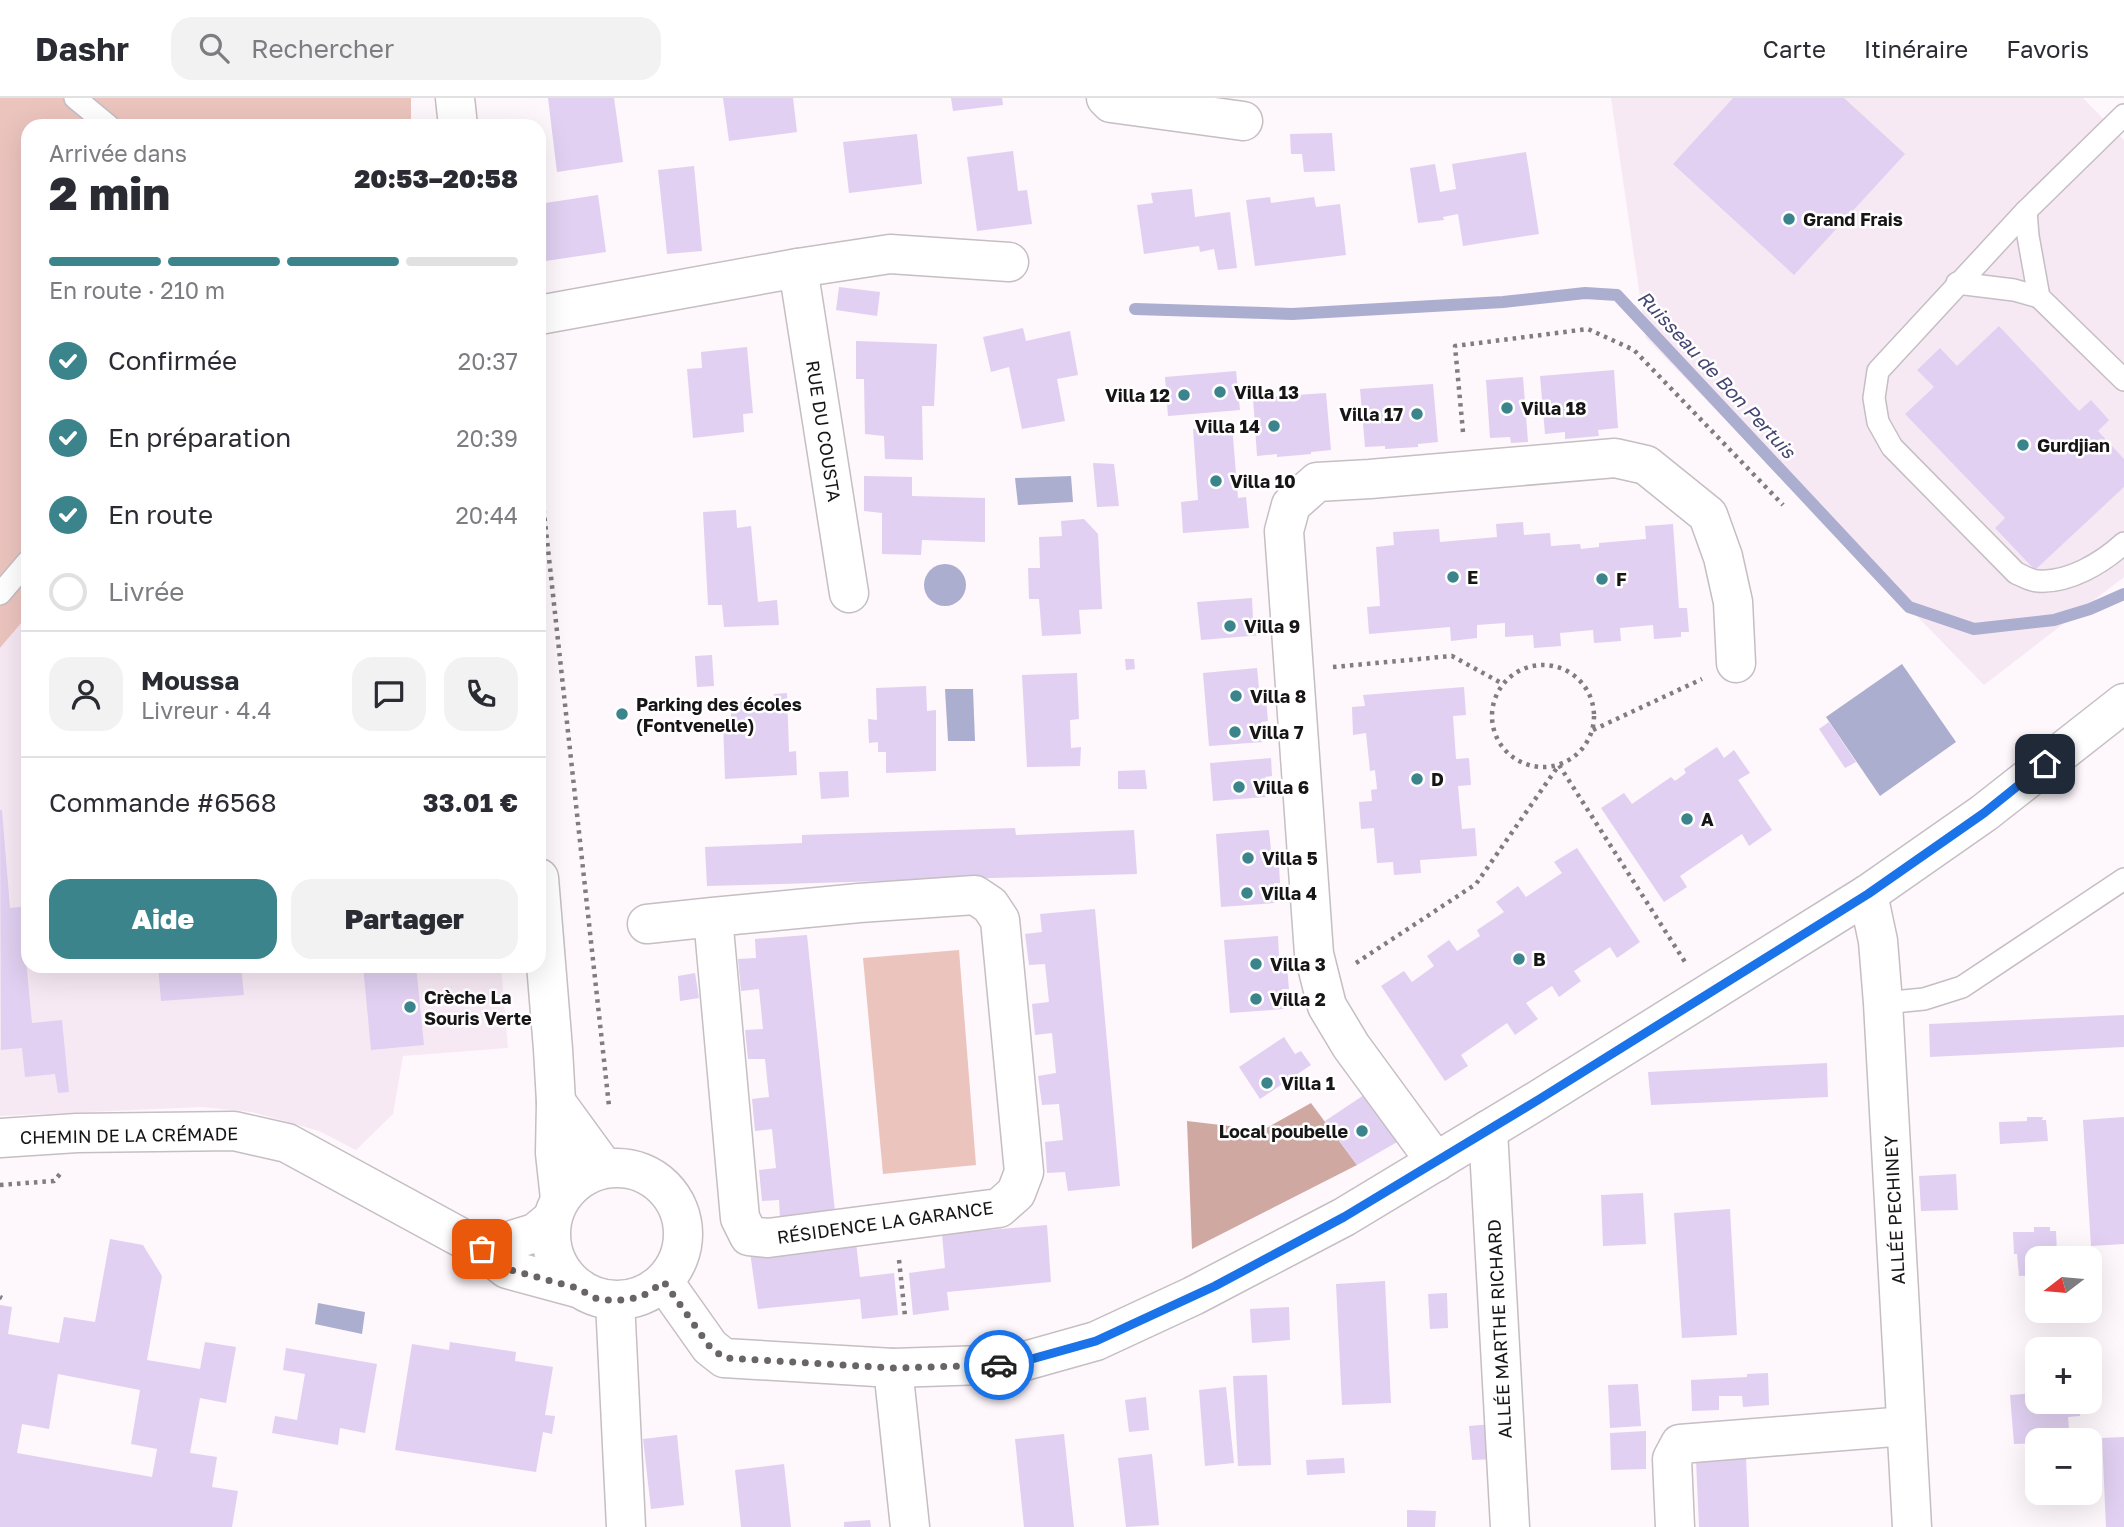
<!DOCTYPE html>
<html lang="fr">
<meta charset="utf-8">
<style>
body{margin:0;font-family:"Golos Text",sans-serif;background:#f2f2f3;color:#2b2b33;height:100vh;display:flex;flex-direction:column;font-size:26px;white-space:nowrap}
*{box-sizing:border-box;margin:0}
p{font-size:23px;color:#7c7c81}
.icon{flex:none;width:38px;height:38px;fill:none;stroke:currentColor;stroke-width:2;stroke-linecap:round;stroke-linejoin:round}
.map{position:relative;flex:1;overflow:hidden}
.drawer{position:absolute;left:21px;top:21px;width:525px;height:854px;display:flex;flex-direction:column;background:#fff;border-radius:21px;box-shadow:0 7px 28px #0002}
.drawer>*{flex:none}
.needle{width:46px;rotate:254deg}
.buttons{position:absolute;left:2025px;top:1148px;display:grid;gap:14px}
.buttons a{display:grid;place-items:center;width:77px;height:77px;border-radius:14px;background:#fff;box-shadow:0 7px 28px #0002;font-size:35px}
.pin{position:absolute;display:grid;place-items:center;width:60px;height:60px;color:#fff;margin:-30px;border-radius:14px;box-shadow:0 4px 10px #0006}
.courier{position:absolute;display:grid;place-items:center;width:70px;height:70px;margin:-35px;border:5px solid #1a73e8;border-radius:50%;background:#fff;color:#222;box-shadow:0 2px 9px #0007}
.head em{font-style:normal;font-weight:800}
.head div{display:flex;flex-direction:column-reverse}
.head{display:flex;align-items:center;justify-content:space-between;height:119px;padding:0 28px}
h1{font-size:46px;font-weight:800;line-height:52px}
.bar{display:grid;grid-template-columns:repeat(4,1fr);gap:10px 7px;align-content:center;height:84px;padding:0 28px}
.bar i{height:9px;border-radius:5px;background:#e1e1e2}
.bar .current{background:#3c848b}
.bar p{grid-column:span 4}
.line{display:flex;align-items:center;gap:18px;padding:0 28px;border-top:2px solid #e1e1e2}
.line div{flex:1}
.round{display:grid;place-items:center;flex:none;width:74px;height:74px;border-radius:21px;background:#f2f2f3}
ol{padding:0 28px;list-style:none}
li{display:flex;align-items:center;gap:21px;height:77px}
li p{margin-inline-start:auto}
li .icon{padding:7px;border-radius:50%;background:#3c848b;color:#fff;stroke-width:4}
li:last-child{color:#7c7c81}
li i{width:38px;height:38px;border:4px solid #e1e1e2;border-radius:50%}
.button{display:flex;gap:14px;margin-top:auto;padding:14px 28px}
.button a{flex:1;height:80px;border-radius:21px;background:#3c848b;color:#fff;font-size:28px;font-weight:800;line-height:80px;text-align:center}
.button a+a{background:#f2f2f3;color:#2b2b33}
header{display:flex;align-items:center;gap:42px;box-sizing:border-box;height:98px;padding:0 35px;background:#fff;border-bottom:2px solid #e1e1e2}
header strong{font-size:33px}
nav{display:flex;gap:38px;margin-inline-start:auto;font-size:24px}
.search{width:490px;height:63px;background:#f2f2f3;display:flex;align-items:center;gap:18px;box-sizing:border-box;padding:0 24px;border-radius:21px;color:#7c7c81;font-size:26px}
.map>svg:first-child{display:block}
</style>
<header>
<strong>Dashr</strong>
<div class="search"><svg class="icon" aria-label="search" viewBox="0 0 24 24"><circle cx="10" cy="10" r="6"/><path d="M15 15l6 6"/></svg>Rechercher</div>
<nav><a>Carte</a><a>Itinéraire</a><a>Favoris</a></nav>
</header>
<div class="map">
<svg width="2124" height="1429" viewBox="0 0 2124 1429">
<rect width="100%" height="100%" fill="#fef7fc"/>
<g fill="#f7e9f4">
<path d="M1611,0H2083L2124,42V479L1984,587L1646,240Z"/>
<path d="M28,517V868H501L508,950L403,958L393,1016L356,1052L319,1033L252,1014L201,1009L0,1018V550Z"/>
</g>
<g fill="#ecc4be">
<path d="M0,0H411V28H28V517L0,550Z"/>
<path d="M959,852L976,1067L883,1076L863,860Z"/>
</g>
<path fill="#cfa8a2" d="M1311,1005L1357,1067L1192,1151L1187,1023L1263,1032Z"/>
<g fill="#acaecf">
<path d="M1071,378L1073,404L1018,407L1015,380Z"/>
<circle cx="945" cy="487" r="21"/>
<path d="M1902,566L1956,644L1880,698L1826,619Z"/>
<path d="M945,591H973L975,643H948Z"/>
<path d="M318,1205L365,1214L362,1236L315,1226Z"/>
</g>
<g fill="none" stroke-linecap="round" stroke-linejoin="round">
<path stroke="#acaecf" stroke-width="12" d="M1135,211L1292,216L1503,204L1585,195L1617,197L1909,509L1974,531L2054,522L2090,511L2124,496"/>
</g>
<g fill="#e1d0f1" fill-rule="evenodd">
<path d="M548,0H614L623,64L557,74Z"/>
<path d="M723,0H793L797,34L729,43Z"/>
<path d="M951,0H1002L1003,7L953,13Z"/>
<path d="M1733,0H1844L1905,56L1794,177L1673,66Z"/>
<path d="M1332,35L1335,73L1304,74L1302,56H1291L1290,36Z"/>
<path d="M917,36L922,86L849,95L843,44Z"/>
<path d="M1013,53L1018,93L1027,92L1032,126L977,133L967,59Z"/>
<path d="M1526,54L1539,136L1463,148L1458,116L1443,119L1444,122L1418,125L1410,70L1435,66L1440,94L1456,91L1452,66Z"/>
<path d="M694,68L702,153L667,156L658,72Z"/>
<path d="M1192,91L1195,119L1230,114L1237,170L1218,172L1214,151L1200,154L1199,148L1144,156L1137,107L1153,105L1151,95Z"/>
<path d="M598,97L606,154L539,164V106Z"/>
<path d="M1270,99L1271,105L1314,99L1316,109L1340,106L1346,157L1255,168L1246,102Z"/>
<path d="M839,189L880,194L877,218L836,212Z"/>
<path d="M1999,228L2079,313L2091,302L2109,322L2098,333L2124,361V389L2035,472L1995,430L2005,420L1905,316L1934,289L1917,272L1940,250L1957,268Z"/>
<path d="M1023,230L1026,243L1070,233L1078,277L1057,281L1065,323L1022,331L1009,269L991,274L983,239Z"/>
<path d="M856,243L937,246L934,308H922L923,362L885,361L884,338L865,336L864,281H856Z"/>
<path d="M747,249L753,315L743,316L744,334L693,340L687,271L702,270L701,254Z"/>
<path d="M1614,272L1618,330L1598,332L1599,338L1565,341V334L1545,336L1540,278Z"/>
<path d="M1236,273L1240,312L1168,318L1165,279Z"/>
<path d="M1523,279L1528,344L1511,345L1510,339L1490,340L1486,282Z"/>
<path d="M1433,286L1438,344L1418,346V349L1385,351V348L1365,349L1360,291Z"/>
<path d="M1326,295L1331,352L1311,354V356L1277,359V356L1257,358L1253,300Z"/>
<path d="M1232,327L1238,400L1246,399L1249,430L1183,435L1181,404L1198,402L1193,331Z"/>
<path d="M1093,365L1114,366L1119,408L1097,409Z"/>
<path d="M864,378L912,379V398L985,400V444L922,442L921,457L882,456V415L864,413Z"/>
<path d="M736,412L737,430L751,428L758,504L777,502L779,527L724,529L722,507H708L703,414Z"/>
<path d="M1084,421L1098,436L1102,511L1079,512L1081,536L1042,538L1039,501H1029L1028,470H1040L1039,439L1062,438L1061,423Z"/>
<path d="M1523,424L1524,437L1550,435L1551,448L1580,446L1581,451L1599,449V445L1646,441L1645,428L1673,426L1679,510H1687L1689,534H1681V539L1654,541L1653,527L1620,530L1621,543L1594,545L1593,532L1560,535L1561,548L1534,550L1533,537L1505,539V525L1477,527V540L1451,543L1450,529L1369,536L1367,509L1380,508L1376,449L1394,447L1393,434L1439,431L1440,444L1497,439L1496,426Z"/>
<path d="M1252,500L1253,520L1260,519L1262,537L1201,542L1197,504Z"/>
<path d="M712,557L714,588L697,589L695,558Z"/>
<path d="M1125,561H1134L1135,571L1126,572Z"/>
<path d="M1257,570L1259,590H1265L1268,623L1261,624L1263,644L1209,648L1203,575Z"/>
<path d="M1077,575L1079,621L1070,622L1071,650L1081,649L1080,668L1027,669L1022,577Z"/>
<path d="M926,588L927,613L936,612V673L886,675V654H878V644L869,645L868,621L877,622L876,590Z"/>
<path d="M1464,589L1466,617L1453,618L1456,661L1469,660L1471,687L1458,688L1462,731L1475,730L1477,758L1420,762L1421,775L1394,777L1393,764L1377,765L1374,730L1361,731L1359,704L1372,703L1371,692L1377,691L1375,672L1370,673L1366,635L1353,637L1352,609L1365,608L1363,597Z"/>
<path d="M787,595L789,654L796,653L797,677L725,681L723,623H731V604L774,602V596Z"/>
<path d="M1829,624L1856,664L1845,670L1819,631Z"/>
<path d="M1717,649L1724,660L1734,652L1750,675L1738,682L1772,732L1749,748L1742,736L1680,778L1687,789L1664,804L1601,710L1624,695L1632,706L1671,679L1675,683L1686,675L1684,671Z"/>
<path d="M1271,660L1272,678L1265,679L1266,699L1213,703L1210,665Z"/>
<path d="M1145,672L1147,691H1118V673Z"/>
<path d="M848,673L849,699L821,701L819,674Z"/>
<path d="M0,712H2L10,810L28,808V862H26L32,925L62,922L69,994L58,995L55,976L25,979L22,950L1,952Z"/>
<path d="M1015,730L1016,737L1134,732L1137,776L707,788L705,749L802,745V737Z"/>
<path d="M1269,732L1271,752L1278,751L1280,785H1274L1275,805L1221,809L1216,736Z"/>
<path d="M1577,750L1640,844L1617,860L1610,849L1574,873L1581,883L1559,899L1552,888L1526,905L1538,921L1515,937L1507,925L1461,957L1468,968L1445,983L1381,888L1404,873L1412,884L1434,868L1427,858L1449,842L1457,853L1480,838L1477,832L1504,814L1496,804L1518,788L1526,799L1562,775L1554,764Z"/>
<path d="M1095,811L1120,1088L1068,1093L1065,1074L1047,1075L1045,1044L1063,1042L1059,1006L1042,1007L1038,978L1056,975L1052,935L1035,937L1032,906L1049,904L1045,866L1029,867L1025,836L1042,834L1040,816Z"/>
<path d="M807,837L835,1114L780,1120L779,1102L762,1103L759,1072L776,1070L772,1031L755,1033L752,1001L769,999L765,961H748L745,932L763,931L759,891L741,893L738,861L756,860L755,841Z"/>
<path d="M1278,838L1279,858L1286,857L1289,891H1282L1284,911L1230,915L1224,842Z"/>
<path d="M158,868H241L244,897L161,903Z"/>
<path d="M363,868H416L424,947L371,952Z"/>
<path d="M695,875L699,900L680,903L678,878Z"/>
<path d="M2124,917V949L1930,959L1929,926Z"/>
<path d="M1284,939L1295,956L1301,953L1311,967L1260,1001L1239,969Z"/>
<path d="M1827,965L1828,999L1651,1007L1648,974Z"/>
<path d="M1367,995L1399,1043L1357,1067L1325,1023Z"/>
<path d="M2027,1019H2043L2042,1022H2046L2048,1043L2000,1046L1999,1024L2027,1023Z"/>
<path d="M2124,1019V1146L2091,1148L2083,1022Z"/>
<path d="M1956,1076L1958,1112L1921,1113L1919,1078Z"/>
<path d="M1643,1095L1646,1146L1603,1148L1601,1097Z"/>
<path d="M1730,1111L1737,1237L1682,1240L1674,1115Z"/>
<path d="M1047,1127L1051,1184L947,1194L949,1212L913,1217L909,1175L945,1170L942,1136Z"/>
<path d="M2034,1129H2050V1133H2056L2057,1155H2053V1160H2037V1177L2019,1178L2017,1156H2014L2013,1134H2034Z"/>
<path d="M110,1141L143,1147L162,1178L147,1262L200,1271L205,1244L236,1249L226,1305L200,1300L190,1355L217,1359L212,1389L238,1393L232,1429H0V1207L12,1209L8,1236L59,1245L64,1219L95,1224ZM58,1276L140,1292L131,1346L157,1351L152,1379L17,1355L22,1326L49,1331Z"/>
<path d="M856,1144L860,1179L894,1175L898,1217L862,1221L860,1201L758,1211L750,1154Z"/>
<path d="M1385,1183L1391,1305L1342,1307L1336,1186Z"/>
<path d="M1447,1195L1448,1230L1430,1231L1428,1196Z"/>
<path d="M1289,1209L1290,1242L1252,1245L1250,1211Z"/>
<path d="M450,1244L516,1254L515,1263L553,1269L545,1317L555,1318L552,1336L543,1334L536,1374L395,1352L412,1246L449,1252Z"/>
<path d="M286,1250L377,1266L365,1335L340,1330L338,1347L272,1335L275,1318L297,1322L305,1276L283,1272Z"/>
<path d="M1768,1275L1769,1307L1743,1309L1742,1298H1719V1312L1692,1313L1691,1282L1747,1279V1276Z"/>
<path d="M1267,1277L1271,1367L1238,1368L1233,1278Z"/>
<path d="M1638,1286L1641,1328L1610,1330L1608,1287Z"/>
<path d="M1226,1289L1234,1365L1205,1368L1199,1292Z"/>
<path d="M2037,1295V1304H2079L2080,1318L2068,1319L2070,1342H2037V1345L2014,1346L2010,1297Z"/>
<path d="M1146,1299L1149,1332L1129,1334L1125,1302Z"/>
<path d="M1493,1326L1495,1361L1472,1362L1469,1328Z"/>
<path d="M1646,1333V1371L1611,1372L1610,1335Z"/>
<path d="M1064,1336L1074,1429H1024L1015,1341Z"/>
<path d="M677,1337L684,1407L651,1411L643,1341Z"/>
<path d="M2124,1339V1429H2106L2102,1340Z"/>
<path d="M1152,1356L1159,1427L1126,1429L1118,1360Z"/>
<path d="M1746,1359L1749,1429H1699L1696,1362Z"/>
<path d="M1344,1360L1345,1375L1307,1377L1306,1362Z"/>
<path d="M784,1366L791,1429H741L735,1372Z"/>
<path d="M1407,1412L1436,1413L1435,1429H1407Z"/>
<path d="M870,1422L871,1429H844V1424Z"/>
</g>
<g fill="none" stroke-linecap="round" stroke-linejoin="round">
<defs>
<g id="service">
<path d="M75,0L109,28"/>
<path d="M2124,17L2026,113L1878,273L1874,300L1878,324L1892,349L2016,475C2023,478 2031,483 2038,483C2069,485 2102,465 2124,445"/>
<path d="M2026,113L2028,138L2039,199L2124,282"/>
<path d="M1957,185L2014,192L2039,199"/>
<path d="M0,496L28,463"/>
<path d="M1883,905L1924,901L1962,889L2124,781"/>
</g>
<g id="minor">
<path d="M455,0L458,28"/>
<path d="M1106,0L1111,5L1243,23"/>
<path d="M798,170L890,156L1009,164"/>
<path d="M539,217L798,170L849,495"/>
<path d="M539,780L553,951L556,1004L555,1055L560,1101"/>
<path d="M1868,796L1878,843L1883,905L1912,1429"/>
<path d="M647,826L713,819L740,1120L749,1138L768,1140L999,1110L1016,1095L1024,1074L1000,822L990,807L975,797L859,805L713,819"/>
<path d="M556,1004L604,1070"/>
<path d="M1488,1032L1510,1429"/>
<path d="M0,1040L77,1035L234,1033L287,1045L482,1151L507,1171L577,1190"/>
<path d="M1436,1064L1351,948L1327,908L1314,856L1284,433L1291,407L1317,384L1370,381L1615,360L1646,367L1708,417L1723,459L1733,504L1736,565"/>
<circle cx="617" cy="1136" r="66"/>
<path d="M482,1151L535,1135L552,1121"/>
<path d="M664,1184L710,1249L724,1260L893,1270L1014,1266L1096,1243L1193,1198L1344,1119L1538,1002L1868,796L1984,715L2124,605"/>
<path d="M615,1203L626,1429"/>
<path d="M893,1270L910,1429"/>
<path d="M1675,1429L1672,1361L1680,1346L1906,1328"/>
</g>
</defs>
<use href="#service" stroke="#c5bec3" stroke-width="24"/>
<use href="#minor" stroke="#c5bec3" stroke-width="41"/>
<g stroke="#807c7f" stroke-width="4.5" stroke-dasharray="3.5 5" stroke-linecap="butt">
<path d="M1463,334L1455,248L1588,231L1634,252L1783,407"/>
<path d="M539,369L609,1008"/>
<circle cx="1543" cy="618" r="51"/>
<path d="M1333,569L1452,558L1503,586"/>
<path d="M1593,632L1702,581"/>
<path d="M1356,865L1476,786L1559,667L1685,864"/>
<path d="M0,1087L54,1083L60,1076"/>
<path d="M899,1162L905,1218"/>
<path d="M0,1199L2,1200"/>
</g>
<use href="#service" stroke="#fff" stroke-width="21"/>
<use href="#minor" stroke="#fff" stroke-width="38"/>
</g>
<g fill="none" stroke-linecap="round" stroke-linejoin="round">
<path stroke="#686467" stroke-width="7" stroke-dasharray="0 12.6" d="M482,1151L507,1171L577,1190L595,1200L615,1203L641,1199L664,1184L710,1249L724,1260L893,1270L999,1267"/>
<path stroke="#1a73e8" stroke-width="9" d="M999,1267L1014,1266L1096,1243L1215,1188L1344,1119L1538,1002L1868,796L1984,715L2045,666"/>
</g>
<g fill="#3c848b" stroke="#fff" stroke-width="2.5">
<circle cx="1789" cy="121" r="7"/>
<circle cx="1220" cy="294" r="7"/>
<circle cx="1184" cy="297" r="7"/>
<circle cx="1507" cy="310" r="7"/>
<circle cx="1417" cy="316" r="7"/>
<circle cx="1274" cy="328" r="7"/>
<circle cx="2023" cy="347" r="7"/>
<circle cx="1216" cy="383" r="7"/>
<circle cx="1453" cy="479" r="7"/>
<circle cx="1602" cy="481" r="7"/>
<circle cx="1230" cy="528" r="7"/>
<circle cx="1236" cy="598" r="7"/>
<circle cx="622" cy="616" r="7"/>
<circle cx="1235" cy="634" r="7"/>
<circle cx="1417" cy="681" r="7"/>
<circle cx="1239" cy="689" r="7"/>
<circle cx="1687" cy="721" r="7"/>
<circle cx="1248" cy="760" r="7"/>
<circle cx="1247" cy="795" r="7"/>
<circle cx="1519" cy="861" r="7"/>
<circle cx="1256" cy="866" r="7"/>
<circle cx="1256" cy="901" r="7"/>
<circle cx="410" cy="909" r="7"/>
<circle cx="1267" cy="985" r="7"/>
<circle cx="1362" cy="1033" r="7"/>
</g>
<g text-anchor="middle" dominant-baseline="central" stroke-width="5" stroke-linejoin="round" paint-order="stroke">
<g font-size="18" font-weight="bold" fill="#181517" stroke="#fff" text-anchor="start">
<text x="1803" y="121">Grand Frais</text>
<text x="1234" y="294">Villa 13</text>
<text x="1170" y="297" text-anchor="end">Villa 12</text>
<text x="1521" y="310">Villa 18</text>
<text x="1403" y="316" text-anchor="end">Villa 17</text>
<text x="1260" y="328" text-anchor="end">Villa 14</text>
<text x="2037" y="347">Gurdjian</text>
<text x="1230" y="383">Villa 10</text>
<text x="1467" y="479">E</text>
<text x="1616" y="481">F</text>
<text x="1244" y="528">Villa 9</text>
<text x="1250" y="598">Villa 8</text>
<text x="636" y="606">Parking des écoles<tspan x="636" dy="21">(Fontvenelle)</tspan></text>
<text x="1249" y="634">Villa 7</text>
<text x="1431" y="681">D</text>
<text x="1253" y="689">Villa 6</text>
<text x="1701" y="721">A</text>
<text x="1262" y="760">Villa 5</text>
<text x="1261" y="795">Villa 4</text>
<text x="1533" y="861">B</text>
<text x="1270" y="866">Villa 3</text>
<text x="424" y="899">Crèche La<tspan x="424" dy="21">Souris Verte</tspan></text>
<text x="1270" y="901">Villa 2</text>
<text x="1281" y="985">Villa 1</text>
<text x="1348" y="1033" text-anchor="end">Local poubelle</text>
</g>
<g font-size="18" fill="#181517" stroke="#fff">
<text transform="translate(824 333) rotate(81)">RUE DU COUSTA</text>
<text transform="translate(129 1037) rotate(-1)">CHEMIN DE LA CRÉMADE</text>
<text transform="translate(1894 1112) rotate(-93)">ALLÉE PECHINEY</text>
<text transform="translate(885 1124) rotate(-8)">RÉSIDENCE LA GARANCE</text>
<text transform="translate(1499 1231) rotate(-93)">ALLÉE MARTHE RICHARD</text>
</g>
<g font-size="19" font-style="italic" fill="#454573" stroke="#fff">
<text transform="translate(1717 276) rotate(47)">Ruisseau de Bon Pertuis</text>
</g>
</g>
</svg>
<div class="buttons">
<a><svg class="needle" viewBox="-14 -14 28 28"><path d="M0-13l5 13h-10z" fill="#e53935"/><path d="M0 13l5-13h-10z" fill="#7c7c81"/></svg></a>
<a>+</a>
<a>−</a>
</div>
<div class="pin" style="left:482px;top:1151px;background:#ea580c"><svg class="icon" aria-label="bag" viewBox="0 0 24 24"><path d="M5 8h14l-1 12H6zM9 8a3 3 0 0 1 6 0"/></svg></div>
<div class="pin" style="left:2045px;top:666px;background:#1f2937"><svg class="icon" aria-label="home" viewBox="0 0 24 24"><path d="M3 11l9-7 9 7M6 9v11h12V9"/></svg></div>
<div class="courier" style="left:999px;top:1267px"><svg class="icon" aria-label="car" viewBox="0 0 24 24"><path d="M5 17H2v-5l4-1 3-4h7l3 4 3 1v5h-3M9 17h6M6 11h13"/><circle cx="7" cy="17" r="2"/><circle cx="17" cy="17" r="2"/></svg></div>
<section class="drawer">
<div class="head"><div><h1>2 min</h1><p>Arrivée dans</p></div><em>20:53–20:58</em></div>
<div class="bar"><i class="current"></i><i class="current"></i><i class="current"></i><i></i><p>En route · 210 m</p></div>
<ol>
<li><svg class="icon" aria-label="check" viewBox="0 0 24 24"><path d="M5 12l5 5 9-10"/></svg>Confirmée<p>20:37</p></li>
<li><svg class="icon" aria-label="check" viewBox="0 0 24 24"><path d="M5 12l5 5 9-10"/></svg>En préparation<p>20:39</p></li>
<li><svg class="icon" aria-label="check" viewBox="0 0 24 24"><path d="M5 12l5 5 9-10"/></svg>En route<p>20:44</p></li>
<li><i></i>Livrée</li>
</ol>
<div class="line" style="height:126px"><a class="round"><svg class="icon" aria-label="person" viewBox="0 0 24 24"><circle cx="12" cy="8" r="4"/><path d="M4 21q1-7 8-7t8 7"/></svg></a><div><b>Moussa</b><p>Livreur · 4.4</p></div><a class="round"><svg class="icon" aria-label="chat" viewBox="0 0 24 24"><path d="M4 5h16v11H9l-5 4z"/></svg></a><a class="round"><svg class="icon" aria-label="phone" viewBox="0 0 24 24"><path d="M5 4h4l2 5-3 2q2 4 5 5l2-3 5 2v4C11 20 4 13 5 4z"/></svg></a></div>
<div class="line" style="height:91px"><div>Commande #6568</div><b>33.01 €</b></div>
<div class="button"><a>Aide</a><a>Partager</a></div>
</section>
</div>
